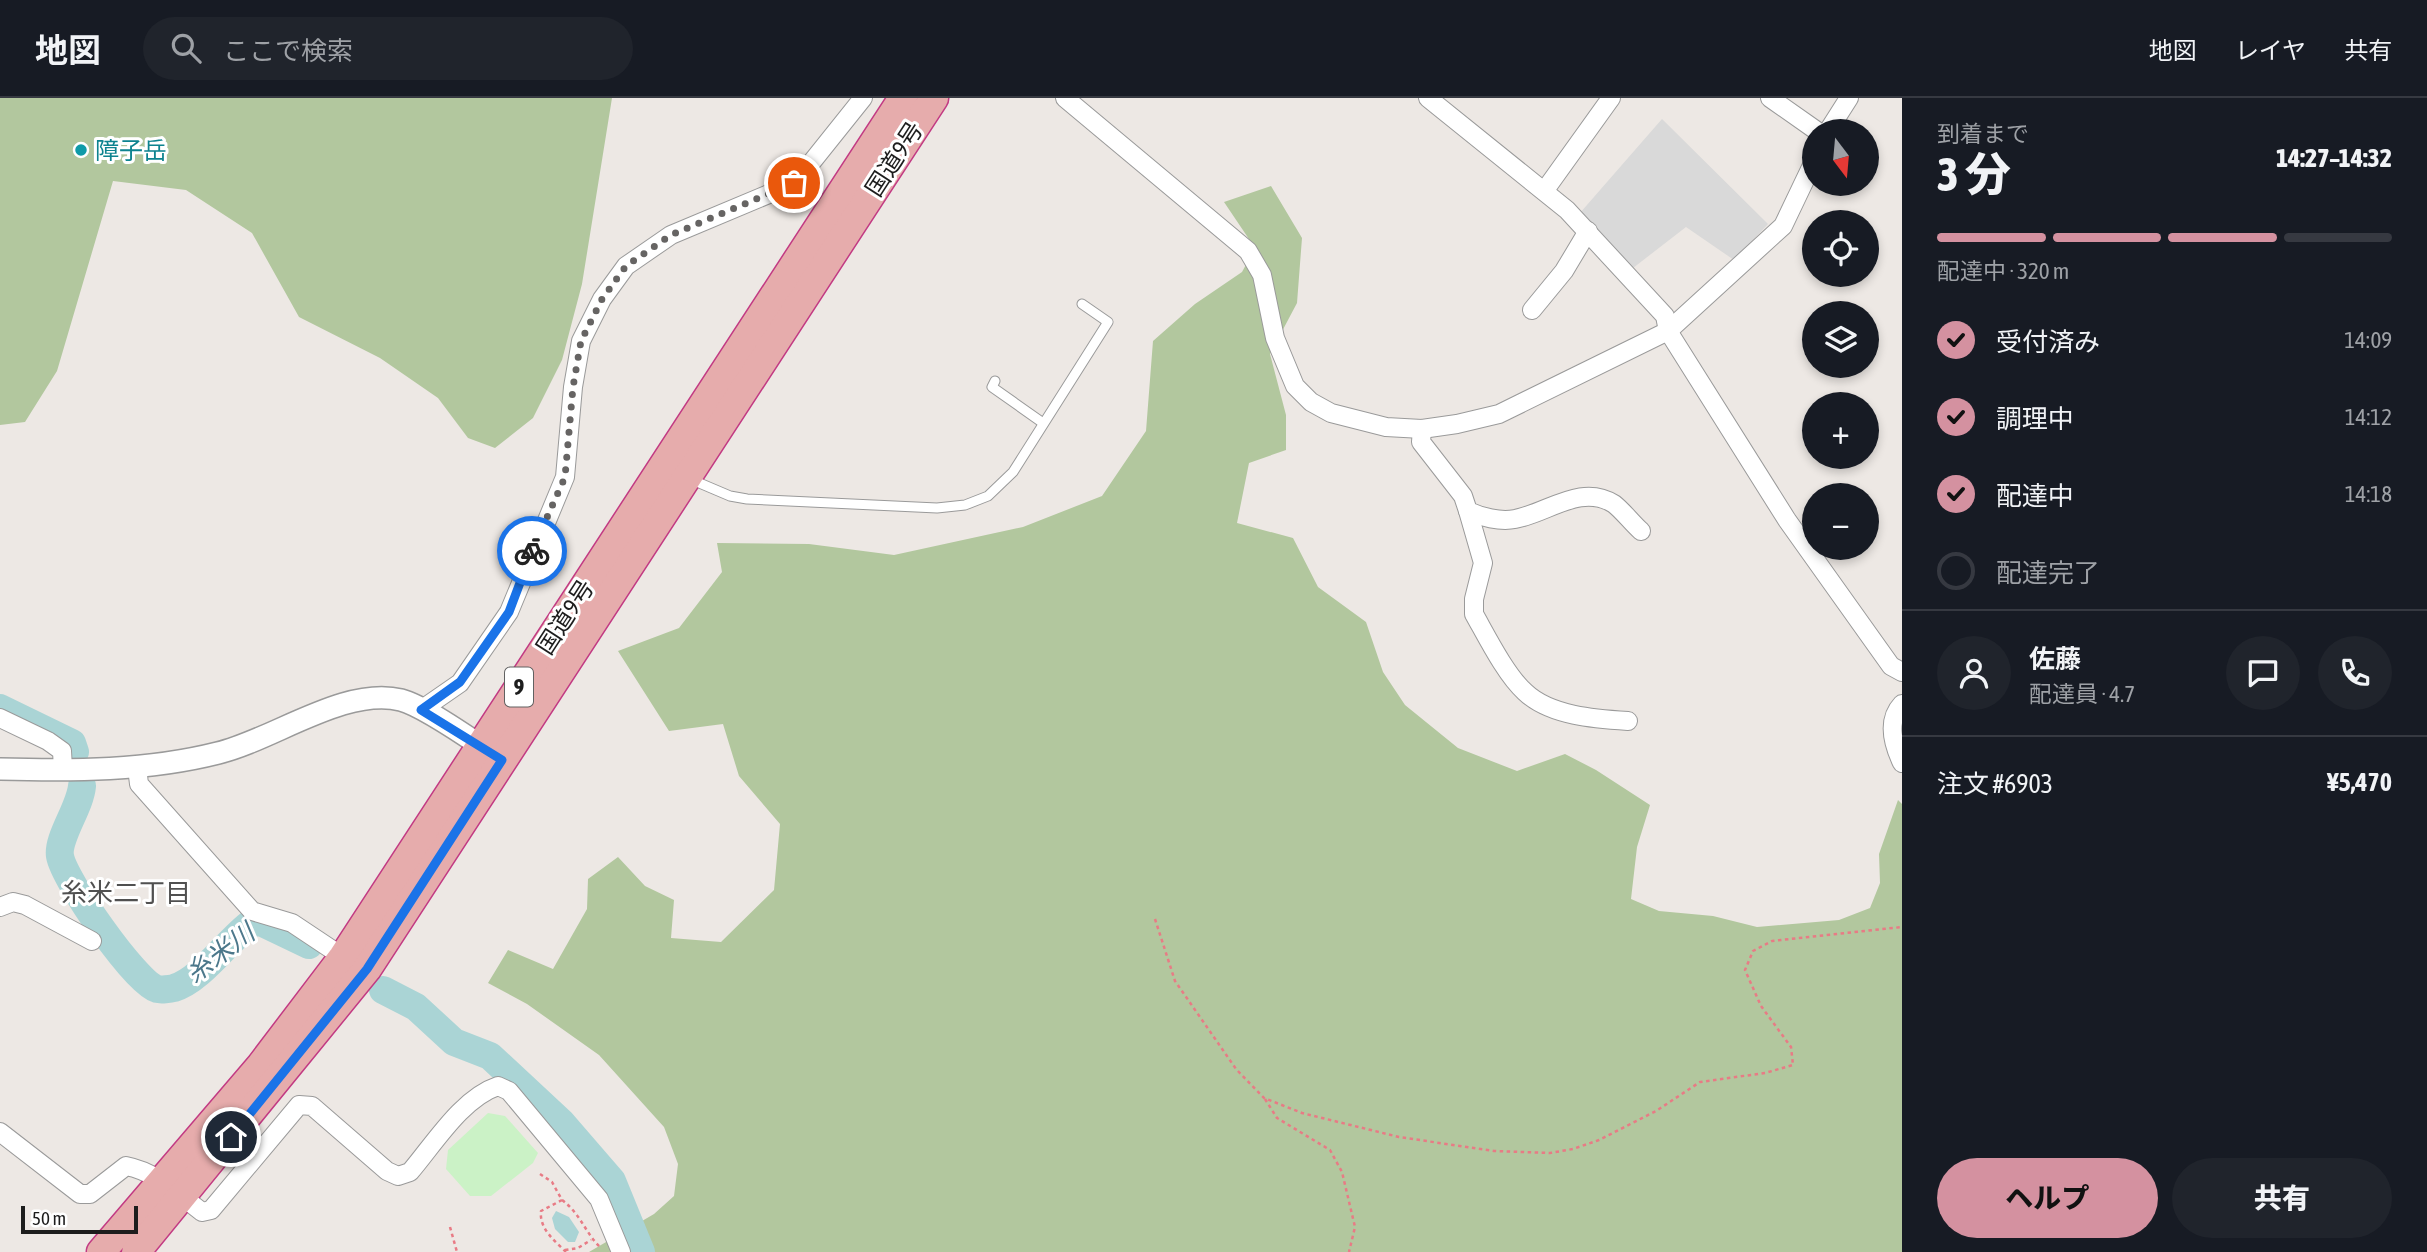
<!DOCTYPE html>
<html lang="ja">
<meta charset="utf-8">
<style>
body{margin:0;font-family:"Asap Condensed","Noto Sans JP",sans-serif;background:#20242c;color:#f1f3f6;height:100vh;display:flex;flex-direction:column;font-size:26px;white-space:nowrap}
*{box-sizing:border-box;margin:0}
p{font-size:23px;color:#9ea1a6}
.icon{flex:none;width:38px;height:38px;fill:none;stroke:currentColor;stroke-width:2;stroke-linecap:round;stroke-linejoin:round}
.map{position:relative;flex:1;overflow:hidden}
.sheet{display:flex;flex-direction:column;background:#171b24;width:525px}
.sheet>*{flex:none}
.needle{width:46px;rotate:164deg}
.controls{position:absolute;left:1802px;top:21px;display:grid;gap:14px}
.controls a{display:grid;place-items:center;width:77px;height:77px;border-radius:50%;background:#171b24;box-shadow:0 4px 10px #0003;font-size:35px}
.scale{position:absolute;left:21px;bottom:18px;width:117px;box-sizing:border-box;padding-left:7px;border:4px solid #1d1d1d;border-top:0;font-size:19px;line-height:24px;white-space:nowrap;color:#1d1d1d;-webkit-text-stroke:5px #fff;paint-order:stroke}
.pin{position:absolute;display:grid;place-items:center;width:60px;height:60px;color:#fff;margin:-30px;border:4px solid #fff;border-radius:50%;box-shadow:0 2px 7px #0007}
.courier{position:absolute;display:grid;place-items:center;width:70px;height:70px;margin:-35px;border:5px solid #1a73e8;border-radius:50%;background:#fff;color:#222;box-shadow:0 2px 9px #0007}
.headline em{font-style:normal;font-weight:800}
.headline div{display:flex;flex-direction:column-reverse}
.headline{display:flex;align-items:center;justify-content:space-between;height:119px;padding:0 35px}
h1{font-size:46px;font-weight:800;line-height:52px}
.bar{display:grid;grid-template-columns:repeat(4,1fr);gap:10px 7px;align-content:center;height:84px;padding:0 35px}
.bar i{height:9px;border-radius:5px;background:#363941}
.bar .selected{background:#d491a0}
.bar p{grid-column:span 4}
.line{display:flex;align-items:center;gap:18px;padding:0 35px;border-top:2px solid #363941}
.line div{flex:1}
.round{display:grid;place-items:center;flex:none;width:74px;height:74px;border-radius:37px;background:#20242c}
ol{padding:0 35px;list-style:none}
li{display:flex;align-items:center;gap:21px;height:77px}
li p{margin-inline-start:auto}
li .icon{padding:7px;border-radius:50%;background:#d491a0;color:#111;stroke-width:4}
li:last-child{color:#9ea1a6}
li i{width:38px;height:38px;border:4px solid #363941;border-radius:50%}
.action{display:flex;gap:14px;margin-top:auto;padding:14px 35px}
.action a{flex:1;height:80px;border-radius:42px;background:#d491a0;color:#111;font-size:28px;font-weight:800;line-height:80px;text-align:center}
.action a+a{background:#20242c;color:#f1f3f6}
header{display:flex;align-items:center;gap:42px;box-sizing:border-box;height:98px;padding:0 35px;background:#171b24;border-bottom:2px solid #363941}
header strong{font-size:33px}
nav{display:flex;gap:38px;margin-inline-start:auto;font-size:24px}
.search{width:490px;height:63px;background:#20242c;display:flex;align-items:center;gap:18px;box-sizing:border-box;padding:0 24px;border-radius:38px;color:#9ea1a6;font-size:26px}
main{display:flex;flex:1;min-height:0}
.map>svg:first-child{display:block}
</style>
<header>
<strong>地図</strong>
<div class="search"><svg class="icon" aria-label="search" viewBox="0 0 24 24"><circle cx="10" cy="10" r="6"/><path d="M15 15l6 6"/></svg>ここで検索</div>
<nav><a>地図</a><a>レイヤ</a><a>共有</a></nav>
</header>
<main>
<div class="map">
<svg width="1902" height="1154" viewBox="0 0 1902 1154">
<rect width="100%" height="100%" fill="#ede8e4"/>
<g fill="#b2c79e">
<path d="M0,0H612L582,186L562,262L533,320L495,350L468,340L438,300L380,260L299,219L252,135L186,92L113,83L57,273L25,324L0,327Z"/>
<path d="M1271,88L1302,140L1297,205L1270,256L1286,317V352L1249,365L1237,425L1293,440L1318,489L1366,524L1383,574L1405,607L1458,650L1517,673L1565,656L1596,672L1650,707L1637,749L1631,801L1659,813L1713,818L1757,829L1839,822L1870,810L1880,785L1879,756L1898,702L1902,706V1154H589L654,1116L674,1098L678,1066L664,1029L599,957L527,906L488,885L508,852L553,871L587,811L588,781L618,759L645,788L674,802L671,840L721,844L774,792L780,726L739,678L723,626L669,633L618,553L679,530L722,474L717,445L809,446L894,457L1023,429L1102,398L1146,333L1153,243L1195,206L1242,174L1255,150L1224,104Z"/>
</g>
<path fill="#cbf2c6" d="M488,1015L505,1018L538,1055L533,1065L491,1098H470L446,1071L448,1052Z"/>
<path fill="#d9d9d9" d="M1662,21L1768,126L1734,162L1686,129L1633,170L1580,115Z"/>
<path fill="#aad4d5" d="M556,1113L569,1119L579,1134L575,1144H568L555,1131L552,1120Z"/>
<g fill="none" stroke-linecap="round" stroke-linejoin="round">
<g stroke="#aad4d5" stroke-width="28">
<path d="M0,610L72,645L75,654"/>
<path d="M82,688C80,710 57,740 60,758C64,782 135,884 157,891C161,892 170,891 174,890C201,882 228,842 251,825L261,824L309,847"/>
<path d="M383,892L416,909L454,944L490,958L561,1024L612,1083L641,1154"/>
</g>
<defs>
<g id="service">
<path d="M995,283L992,289L1043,325"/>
<path d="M690,381L730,398L747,401L937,410L965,407L988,398L1013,374L1108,224L1082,206"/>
</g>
<g id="minor">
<path d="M1065,0L1248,153L1262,177L1275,240L1295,288L1311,304L1331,315L1386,329L1422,331L1457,326L1499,316L1668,233L1783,128L1815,61"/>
<path d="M1428,0L1567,112L1665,218L1668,233L1787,422L1891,568L1902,574"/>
<path d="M1770,0L1817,33"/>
<path d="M1828,33L1849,0"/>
<path d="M1545,92L1611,0"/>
<path d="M1532,212L1564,173L1588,133"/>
<path d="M1422,331L1421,344L1463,398L1468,413C1481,419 1500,424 1515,421C1548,415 1581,385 1614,406C1623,413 1632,425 1641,433"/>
<path d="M1468,413L1483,465L1474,501V516C1487,539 1506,577 1525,594C1550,618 1596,621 1628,623"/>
<path d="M1902,606C1886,623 1893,646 1902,665"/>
<path d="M421,612L460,585L509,514L565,379L573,289L581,243L602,201L626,168L671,137L795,85L863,0"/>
<path d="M0,620L48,643L62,653L63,671"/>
<path d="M137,669L139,686L252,813L292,825L343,859"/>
<path d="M0,809L13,804L25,807L92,843"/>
<path d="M0,1034L80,1096H90L126,1068C157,1074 178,1096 202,1114L211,1112L299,1007L312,1008L387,1073L398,1078L410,1074C434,1046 462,1000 498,988L509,993L599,1101L621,1154"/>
</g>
<path id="tertiary" d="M0,671C73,673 147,673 218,655C273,642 345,588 401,602C424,608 472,642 493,656"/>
<g id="trunk">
<path d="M101,1154L261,967L343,859L903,0"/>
<path d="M136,1154L367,871L934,0"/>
</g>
</defs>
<use href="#service" stroke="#9a9a9a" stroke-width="11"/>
<use href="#minor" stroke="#9a9a9a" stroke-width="20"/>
<use href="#tertiary" stroke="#9a9a9a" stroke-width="24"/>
<use href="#trunk" stroke="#c23a83" stroke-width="31"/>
<g stroke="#e87b85" stroke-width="2.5" stroke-dasharray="3.5 3.5" stroke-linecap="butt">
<path d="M1155,821L1175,883L1236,971L1264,1000L1302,1015L1399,1039L1494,1053L1550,1055L1573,1051L1599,1042L1656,1013L1700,984L1765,975L1793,967L1791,949L1761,908L1745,872L1753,853L1772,843L1902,829"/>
<path d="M1265,1001L1277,1020L1330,1052L1342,1074L1355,1129L1349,1154"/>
<path d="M540,1076L552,1084L562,1102L541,1113C539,1131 555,1143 566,1154"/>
<path d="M562,1102C581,1116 585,1135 601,1150"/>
<path d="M450,1129L457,1154"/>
<path d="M565,1152L578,1150L591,1142"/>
</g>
<use href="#service" stroke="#fff" stroke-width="9"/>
<use href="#minor" stroke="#fff" stroke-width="18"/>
<use href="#tertiary" stroke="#fff" stroke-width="21"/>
<use href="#trunk" stroke="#e6acac" stroke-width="28"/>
</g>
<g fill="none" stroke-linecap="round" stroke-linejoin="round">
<path stroke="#666463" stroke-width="7" stroke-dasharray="0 12.6" d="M532,453L565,379L573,289L581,243L602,201L626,168L671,137L794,85"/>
<path stroke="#1a73e8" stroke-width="9" d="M231,1039L367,871L502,662L421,612L460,584L509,514L532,453"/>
</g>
<circle fill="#0f9aa8" stroke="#fff" stroke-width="2.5" cx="81" cy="52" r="7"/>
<g text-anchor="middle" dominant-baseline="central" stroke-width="6" stroke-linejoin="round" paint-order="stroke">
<rect fill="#fff" stroke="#616161" stroke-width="2" x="505" y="569.5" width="28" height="39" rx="5"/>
<g font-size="23" font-weight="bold" fill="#1d1d1d">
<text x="519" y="589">9</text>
</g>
<g font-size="24" fill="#0d838f" stroke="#fff" text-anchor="start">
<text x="95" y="52">障子岳</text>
</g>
<g font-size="24" fill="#1d1d1d" stroke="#fff">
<text transform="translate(894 61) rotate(-57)">国道9号</text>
<text transform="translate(565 519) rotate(-57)">国道9号</text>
</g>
<g font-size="26" fill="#505050" stroke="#fff">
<text x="126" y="795">糸米二丁目</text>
</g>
<g font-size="26" font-style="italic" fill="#4c788b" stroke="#fff">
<text transform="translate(220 855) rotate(-37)">糸米川</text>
</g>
</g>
</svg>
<div class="controls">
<a><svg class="needle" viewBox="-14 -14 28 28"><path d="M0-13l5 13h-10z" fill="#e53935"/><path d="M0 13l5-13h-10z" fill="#9ea1a6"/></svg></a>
<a><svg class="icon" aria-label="locate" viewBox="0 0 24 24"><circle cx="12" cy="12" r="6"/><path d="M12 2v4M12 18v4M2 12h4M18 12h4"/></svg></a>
<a><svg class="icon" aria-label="layers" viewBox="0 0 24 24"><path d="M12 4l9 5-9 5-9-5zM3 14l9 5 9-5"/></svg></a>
<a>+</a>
<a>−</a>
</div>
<div class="scale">50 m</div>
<div class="pin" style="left:794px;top:85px;background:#ea580c"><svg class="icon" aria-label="bag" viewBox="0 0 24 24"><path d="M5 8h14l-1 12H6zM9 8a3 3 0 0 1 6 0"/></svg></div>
<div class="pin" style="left:231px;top:1039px;background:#1f2937"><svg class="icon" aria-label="home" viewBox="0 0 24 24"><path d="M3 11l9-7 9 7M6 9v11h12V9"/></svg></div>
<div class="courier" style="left:532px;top:453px"><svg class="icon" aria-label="bike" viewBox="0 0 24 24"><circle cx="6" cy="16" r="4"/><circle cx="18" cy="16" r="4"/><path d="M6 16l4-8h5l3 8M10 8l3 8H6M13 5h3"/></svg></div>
</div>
<section class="sheet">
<div class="headline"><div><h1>3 分</h1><p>到着まで</p></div><em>14:27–14:32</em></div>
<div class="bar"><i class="selected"></i><i class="selected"></i><i class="selected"></i><i></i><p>配達中 · 320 m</p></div>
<ol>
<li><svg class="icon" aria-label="check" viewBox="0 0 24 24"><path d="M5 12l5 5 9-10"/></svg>受付済み<p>14:09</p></li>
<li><svg class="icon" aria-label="check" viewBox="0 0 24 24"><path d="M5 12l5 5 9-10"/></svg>調理中<p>14:12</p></li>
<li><svg class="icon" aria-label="check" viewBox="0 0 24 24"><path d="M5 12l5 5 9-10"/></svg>配達中<p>14:18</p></li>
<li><i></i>配達完了</li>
</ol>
<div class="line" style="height:126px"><a class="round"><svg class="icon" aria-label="person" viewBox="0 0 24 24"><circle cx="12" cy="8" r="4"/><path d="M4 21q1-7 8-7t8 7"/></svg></a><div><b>佐藤</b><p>配達員 · 4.7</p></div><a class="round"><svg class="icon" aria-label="chat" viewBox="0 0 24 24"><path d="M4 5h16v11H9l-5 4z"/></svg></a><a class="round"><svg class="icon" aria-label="phone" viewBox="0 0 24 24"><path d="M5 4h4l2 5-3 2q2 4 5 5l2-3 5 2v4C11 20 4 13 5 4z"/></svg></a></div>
<div class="line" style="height:91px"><div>注文 #6903</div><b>¥5,470</b></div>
<div class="action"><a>ヘルプ</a><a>共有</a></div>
</section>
</main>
